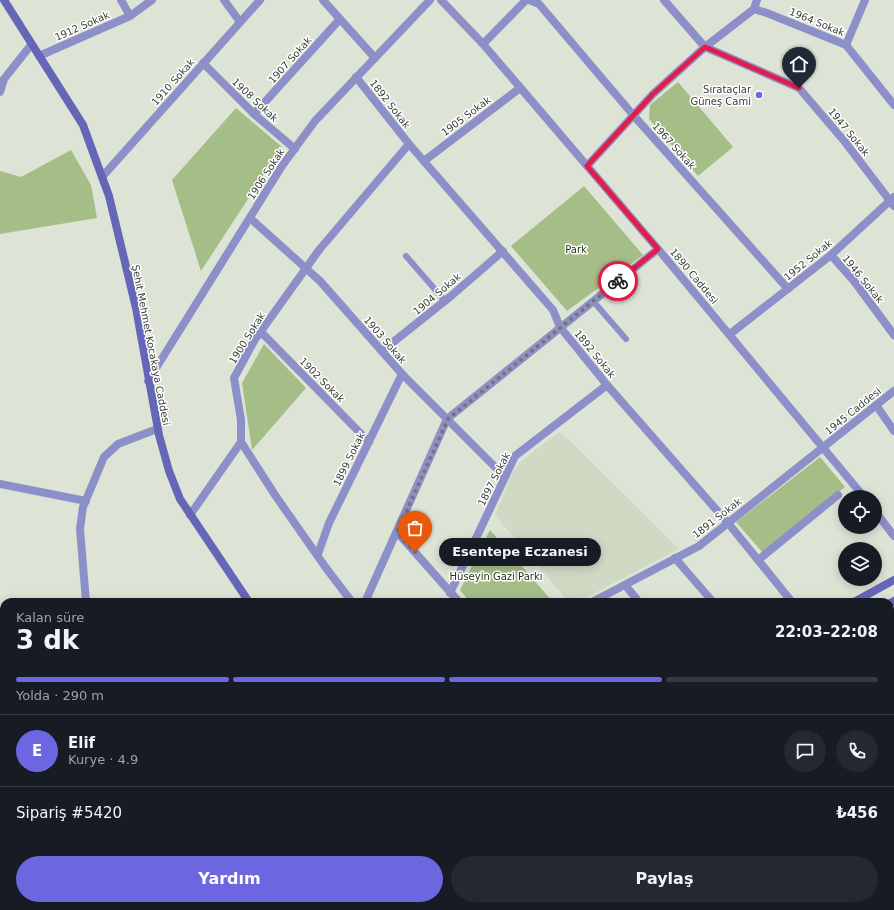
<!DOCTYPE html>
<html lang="tr">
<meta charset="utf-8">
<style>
body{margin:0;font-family:"DejaVu Sans",sans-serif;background:#242831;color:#f1f3f6;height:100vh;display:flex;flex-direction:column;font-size:15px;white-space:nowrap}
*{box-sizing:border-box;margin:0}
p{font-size:13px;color:#9ea1a6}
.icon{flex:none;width:22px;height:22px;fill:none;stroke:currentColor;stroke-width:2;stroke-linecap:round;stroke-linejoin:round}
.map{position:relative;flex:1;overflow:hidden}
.panel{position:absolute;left:0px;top:598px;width:894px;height:312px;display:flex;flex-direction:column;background:#171b24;border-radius:12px 12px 0 0;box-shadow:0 2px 10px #0003}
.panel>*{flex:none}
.buttons{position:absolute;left:838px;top:490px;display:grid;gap:8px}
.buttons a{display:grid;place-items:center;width:44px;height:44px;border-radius:50%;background:#171b24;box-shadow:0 2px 10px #0003;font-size:20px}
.pin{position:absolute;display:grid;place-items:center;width:34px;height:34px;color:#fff;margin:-41px -17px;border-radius:50% 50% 50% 0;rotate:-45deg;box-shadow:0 0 4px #0007}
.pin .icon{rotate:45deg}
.courier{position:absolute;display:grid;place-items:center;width:40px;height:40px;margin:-20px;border:3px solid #e11d48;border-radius:50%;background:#fff;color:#222;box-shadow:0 1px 5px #0007}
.bubble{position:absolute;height:28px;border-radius:14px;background:#171b24;box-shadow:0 2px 10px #0003;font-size:13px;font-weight:700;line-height:28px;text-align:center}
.headline em{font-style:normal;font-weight:700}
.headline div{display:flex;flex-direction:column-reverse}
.headline{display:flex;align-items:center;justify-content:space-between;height:68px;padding:0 16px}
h1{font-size:26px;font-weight:700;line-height:30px}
.bar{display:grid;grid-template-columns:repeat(4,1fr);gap:6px 4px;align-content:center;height:48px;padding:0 16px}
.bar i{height:5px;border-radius:3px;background:#363941}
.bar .current{background:#6c67e1}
.bar p{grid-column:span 4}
.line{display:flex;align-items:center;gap:10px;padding:0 16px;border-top:1px solid #363941}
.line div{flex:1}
.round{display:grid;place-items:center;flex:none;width:42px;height:42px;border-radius:21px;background:#242831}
.cta{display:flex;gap:8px;margin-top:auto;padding:8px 16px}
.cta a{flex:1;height:46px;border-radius:24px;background:#6c67e1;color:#fff;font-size:16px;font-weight:700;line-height:46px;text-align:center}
.cta a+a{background:#242831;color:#f1f3f6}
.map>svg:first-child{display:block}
</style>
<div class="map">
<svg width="894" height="910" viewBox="0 0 894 910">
<rect width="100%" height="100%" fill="#dde4d6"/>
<path fill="#cfd9c4" d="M559,432L563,434L679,549L587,597L567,600L495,515L512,473L520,462Z"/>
<g fill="#a5bd87">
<path d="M678,82L733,147L698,176L649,119L650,105Z"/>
<path d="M236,108L282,147L201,271L172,180Z"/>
<path d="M71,150L91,185L97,218L0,234V171L21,177Z"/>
<path d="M584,186L643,255L567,311L511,246Z"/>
<path d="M264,344L306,388L252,450L242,383Z"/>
<path d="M820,457L845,487L763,553L736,522Z"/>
<path d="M490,530L553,602H470L460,590Z"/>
<path d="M568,906H599L601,910H570Z"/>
</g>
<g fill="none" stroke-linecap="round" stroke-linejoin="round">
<g stroke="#8d90c8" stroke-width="6">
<path d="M406,256L445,301"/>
<path d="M593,301L626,339"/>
</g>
<g stroke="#8d90c8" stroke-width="8">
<path d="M121,0L130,16"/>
<path d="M224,0L240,22"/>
<path d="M323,0L375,58"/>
<path d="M441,0L483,44L658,249L864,497"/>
<path d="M529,0L539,4L634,116L788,289"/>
<path d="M664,0L705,47L799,88L845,142L894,206"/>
<path d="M754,9L767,13L846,45L894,105"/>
<path d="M483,44L526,0"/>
<path d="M846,45L865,0"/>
<path d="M39,56L130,16L152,0"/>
<path d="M203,63L254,114L295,149"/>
<path d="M356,77L409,144L553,310L560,327L607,385L728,523L792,602"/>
<path d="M0,92L4,79L31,45"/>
<path d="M254,114L340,19"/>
<path d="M424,161L520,88"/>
<path d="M587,166L653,94L705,47L754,9L757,0"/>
<path d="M102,177L260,0"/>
<path d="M250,218L320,281L402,374L505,477"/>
<path d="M831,255L854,281L894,335"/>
<path d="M261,332L369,442"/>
<path d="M730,334L831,255L894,197"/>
<path d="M382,351L451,296L503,251"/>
<path d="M148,381L282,166L315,121L430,0"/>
<path d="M876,405L894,431"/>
<path d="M0,484L86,501"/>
<path d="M875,511L894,536"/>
<path d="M190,515L241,442"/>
<path d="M397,532L459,602"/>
<path d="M318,554L329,523L402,374"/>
<path d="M675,558L713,602"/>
<path d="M758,560L838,495"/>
<path d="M626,586L639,602"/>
<path d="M450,593L515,456L607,385"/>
<path d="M86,602L80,529L83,507L104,457L118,444L157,429"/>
<path d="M352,602L326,568L275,495L241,442V420L234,378L254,341L319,250L409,144"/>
<path d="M365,602L447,419L658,249"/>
<path d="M592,602L699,546L894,391"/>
<path d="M890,734L894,730"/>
<path d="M0,796H4"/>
<path d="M890,862L894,858"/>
<path d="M117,906V910"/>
<path d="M395,906L397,910"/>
<path d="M511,906L513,910"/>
<path d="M681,906L683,910"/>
<path d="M874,906L876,910"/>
<path d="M621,910L629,906"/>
<path d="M700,910L709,906"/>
</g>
<g stroke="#6666b9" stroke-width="8">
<path d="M4,0L83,125L109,196L136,308L159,435L169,471L180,499L249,602"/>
<path d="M854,602L894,580"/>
<path d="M890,603L894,601"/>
<path d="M315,910L320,906"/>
<path d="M353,910L358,906"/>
</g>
</g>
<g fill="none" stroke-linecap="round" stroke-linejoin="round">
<path stroke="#73776f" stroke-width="4" stroke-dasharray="0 7.2" d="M415,552L397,532L448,419L618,281"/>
<path stroke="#e11d48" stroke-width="5" d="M618,281L658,249L587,166L653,94L705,47L799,88"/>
</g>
<circle fill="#6c67e1" stroke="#fff" stroke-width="1.5" cx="759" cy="95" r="4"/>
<g text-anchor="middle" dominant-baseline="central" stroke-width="3" stroke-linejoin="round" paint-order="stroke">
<g font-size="10" fill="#3a3d38" stroke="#fff">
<text transform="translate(817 22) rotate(22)">1964 Sokak</text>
<text transform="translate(82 26) rotate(-24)">1912 Sokak</text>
<text transform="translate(290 60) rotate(-48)">1907 Sokak</text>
<text transform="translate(173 82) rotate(-48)">1910 Sokak</text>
<text transform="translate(255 100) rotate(43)">1908 Sokak</text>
<text transform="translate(390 104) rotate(52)">1892 Sokak</text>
<text transform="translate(466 116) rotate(-37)">1905 Sokak</text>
<text transform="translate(849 132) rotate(51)">1947 Sokak</text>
<text transform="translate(674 146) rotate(48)">1967 Sokak</text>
<text transform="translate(266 174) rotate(-57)">1906 Sokak</text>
<text transform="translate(808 260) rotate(-39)">1952 Sokak</text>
<text transform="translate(694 276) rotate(50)">1890 Caddesi</text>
<text transform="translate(863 279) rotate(51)">1946 Sokak</text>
<text transform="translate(437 294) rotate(-40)">1904 Sokak</text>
<text transform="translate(247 338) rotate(-58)">1900 Sokak</text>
<text transform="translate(385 340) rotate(49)">1903 Sokak</text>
<text transform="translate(151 345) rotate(79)">Şehit Mehmet Kocakaya Caddesi</text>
<text transform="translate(595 354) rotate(51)">1892 Sokak</text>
<text transform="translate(322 380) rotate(45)">1902 Sokak</text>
<text transform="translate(853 411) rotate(-39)">1945 Caddesi</text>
<text transform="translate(349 459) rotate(-64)">1899 Sokak</text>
<text transform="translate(494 479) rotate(-63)">1897 Sokak</text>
<text transform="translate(717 518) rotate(-38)">1891 Sokak</text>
</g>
<g font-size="10" fill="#3a3d38" stroke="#fff" text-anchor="end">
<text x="751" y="89">Sırataçlar<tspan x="751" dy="12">Güneş Cami</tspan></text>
</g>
<g font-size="10" fill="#283711" stroke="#fff">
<text x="576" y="249">Park</text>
<text x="496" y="576">Hüseyin Gazi Parkı</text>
</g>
</g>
</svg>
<div class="buttons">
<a><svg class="icon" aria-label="locate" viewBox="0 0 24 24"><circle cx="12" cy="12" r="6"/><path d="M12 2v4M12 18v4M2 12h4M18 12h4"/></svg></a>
<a><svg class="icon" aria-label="layers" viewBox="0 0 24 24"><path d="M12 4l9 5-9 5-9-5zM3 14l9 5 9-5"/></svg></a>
</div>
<div class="pin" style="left:415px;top:552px;background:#ea580c"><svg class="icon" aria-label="bag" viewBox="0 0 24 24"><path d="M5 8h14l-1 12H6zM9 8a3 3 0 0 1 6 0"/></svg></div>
<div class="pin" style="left:799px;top:88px;background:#1f2937"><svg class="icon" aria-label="home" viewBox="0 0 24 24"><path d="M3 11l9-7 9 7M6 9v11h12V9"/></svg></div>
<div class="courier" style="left:618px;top:281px"><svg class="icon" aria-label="bike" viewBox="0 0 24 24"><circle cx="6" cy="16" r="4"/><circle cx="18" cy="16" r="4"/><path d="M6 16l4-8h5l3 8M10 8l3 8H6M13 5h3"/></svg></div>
<div class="bubble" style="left:439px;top:538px;width:162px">Esentepe Eczanesi</div>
<section class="panel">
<div class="headline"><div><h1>3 dk</h1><p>Kalan süre</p></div><em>22:03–22:08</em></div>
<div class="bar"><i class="current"></i><i class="current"></i><i class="current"></i><i></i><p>Yolda · 290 m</p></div>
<div class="line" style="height:72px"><b class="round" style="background:#6c67e1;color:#fff">E</b><div><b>Elif</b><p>Kurye · 4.9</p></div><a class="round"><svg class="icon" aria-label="chat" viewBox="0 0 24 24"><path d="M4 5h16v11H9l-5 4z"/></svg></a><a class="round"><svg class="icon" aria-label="phone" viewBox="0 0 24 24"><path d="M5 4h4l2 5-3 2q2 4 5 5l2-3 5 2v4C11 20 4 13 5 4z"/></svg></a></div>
<div class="line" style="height:52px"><div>Sipariş #5420</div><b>₺456</b></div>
<div class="cta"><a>Yardım</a><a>Paylaş</a></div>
</section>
</div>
